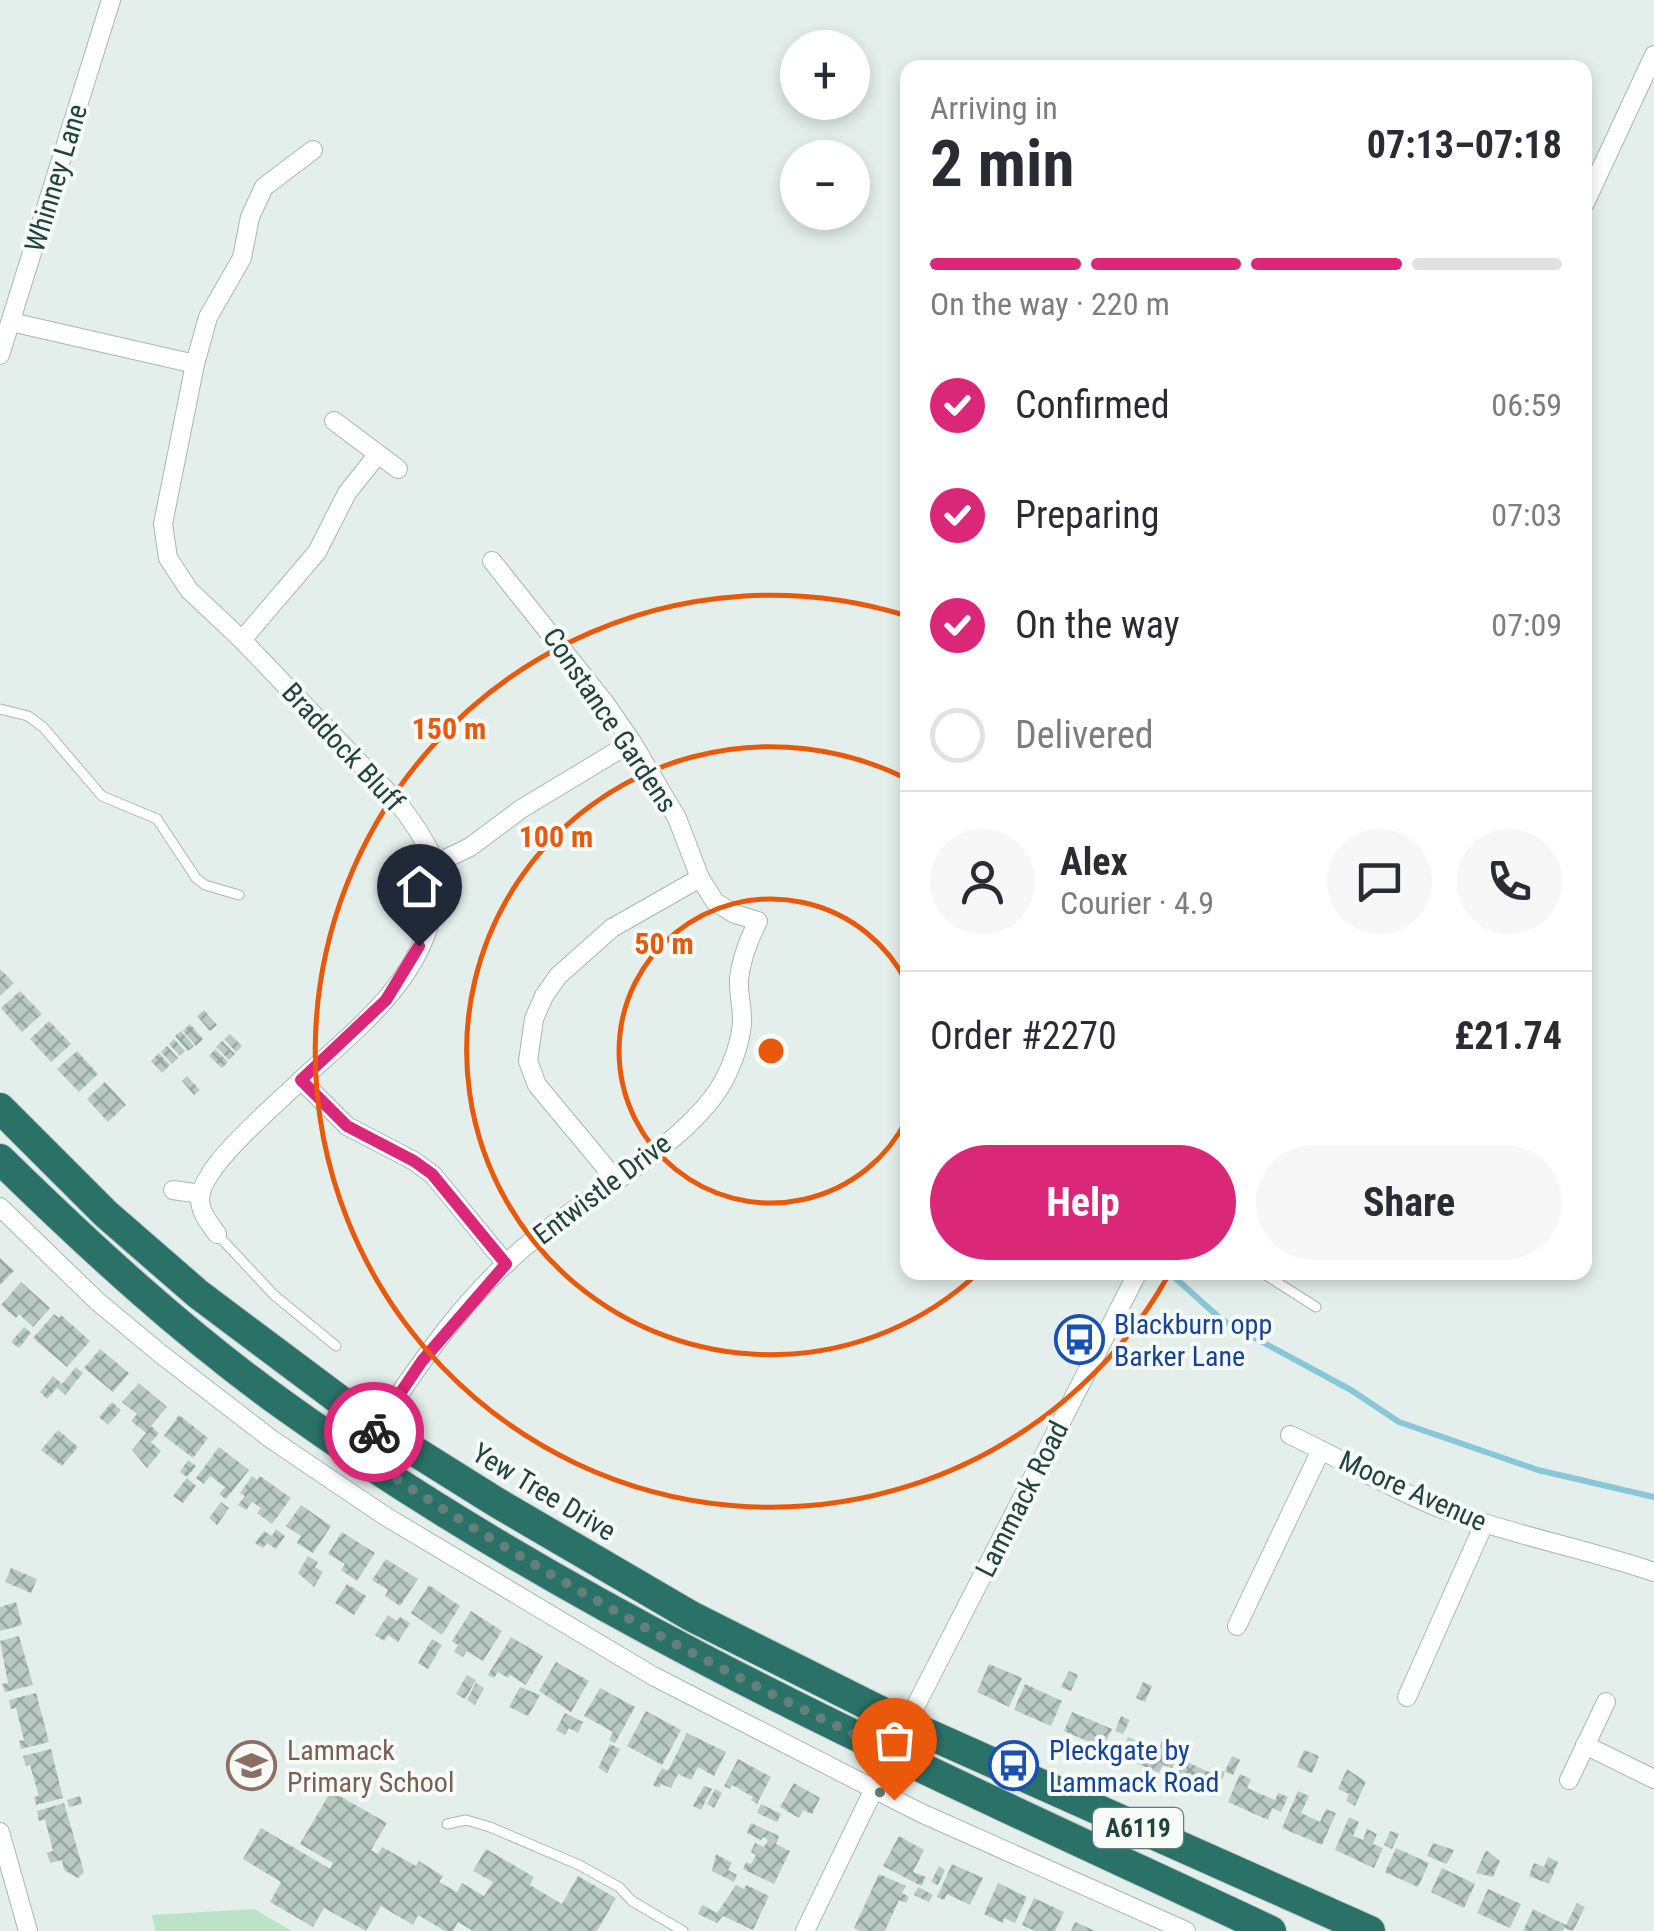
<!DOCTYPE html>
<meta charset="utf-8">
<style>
body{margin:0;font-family:"Roboto Condensed",sans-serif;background:#f7f7f7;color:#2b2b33;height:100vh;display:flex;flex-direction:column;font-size:38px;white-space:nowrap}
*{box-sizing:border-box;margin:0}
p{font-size:32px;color:#7c7c81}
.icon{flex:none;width:55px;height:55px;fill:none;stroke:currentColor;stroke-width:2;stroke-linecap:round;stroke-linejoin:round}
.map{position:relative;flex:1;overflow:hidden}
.sheet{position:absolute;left:900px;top:60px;width:692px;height:1220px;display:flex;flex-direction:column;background:#fff;border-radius:20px;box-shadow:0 5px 15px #0003}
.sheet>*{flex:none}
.buttons{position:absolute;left:780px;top:30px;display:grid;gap:20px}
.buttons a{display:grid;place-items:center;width:90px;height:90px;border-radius:50%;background:#fff;box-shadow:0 5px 15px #0003;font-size:50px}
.pin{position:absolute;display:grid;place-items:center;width:85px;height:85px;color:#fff;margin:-102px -42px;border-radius:50% 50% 50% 0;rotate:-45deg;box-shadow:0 0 10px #0007}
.pin .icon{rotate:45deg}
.courier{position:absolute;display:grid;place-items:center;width:100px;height:100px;margin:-50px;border:8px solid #db2777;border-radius:50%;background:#fff;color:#222;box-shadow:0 2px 12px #0007}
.headline em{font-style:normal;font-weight:700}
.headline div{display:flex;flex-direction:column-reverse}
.headline{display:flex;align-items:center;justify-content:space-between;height:170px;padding:0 30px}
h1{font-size:65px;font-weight:700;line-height:75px}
.bar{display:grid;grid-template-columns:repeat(4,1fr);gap:15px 10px;align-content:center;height:120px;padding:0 30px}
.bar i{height:12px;border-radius:8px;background:#e1e1e2}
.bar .active{background:#db2777}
.bar p{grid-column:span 4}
.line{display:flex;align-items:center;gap:25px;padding:0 30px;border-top:2px solid #e1e1e2}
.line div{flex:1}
.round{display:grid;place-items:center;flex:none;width:105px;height:105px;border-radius:52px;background:#f7f7f7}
ol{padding:0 30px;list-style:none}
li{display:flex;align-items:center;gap:30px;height:110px}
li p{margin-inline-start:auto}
li .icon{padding:10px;border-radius:50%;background:#db2777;color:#fff;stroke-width:4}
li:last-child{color:#7c7c81}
li i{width:55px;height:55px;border:5px solid #e1e1e2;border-radius:50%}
.action{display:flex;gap:20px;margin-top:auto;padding:20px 30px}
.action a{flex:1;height:115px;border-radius:60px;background:#db2777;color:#fff;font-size:40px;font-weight:700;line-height:115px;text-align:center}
.action a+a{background:#f7f7f7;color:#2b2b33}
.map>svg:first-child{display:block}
</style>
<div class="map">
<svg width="1654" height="1931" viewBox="0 0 1654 1931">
<defs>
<pattern id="building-cross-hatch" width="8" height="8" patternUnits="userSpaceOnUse" patternTransform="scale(2.5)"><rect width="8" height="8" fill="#b9cac4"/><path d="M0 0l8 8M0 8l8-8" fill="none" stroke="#96a6a0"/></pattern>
</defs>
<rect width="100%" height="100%" fill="#e4efeb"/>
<path fill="#bce2c8" d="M254,1909L292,1931H155L152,1915Z"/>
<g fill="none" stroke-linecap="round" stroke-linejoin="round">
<path stroke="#88c7d8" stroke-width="6" d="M1173,1276L1222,1320L1351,1390L1399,1422L1538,1470L1654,1497"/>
</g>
<g fill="url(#building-cross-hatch)">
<path d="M0,969L14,983L0,996Z"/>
<path d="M20,991L42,1014L22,1032L1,1008Z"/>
<path d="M204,1010L217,1025L210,1031L197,1016Z"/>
<path d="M49,1021L71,1044L51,1062L30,1039Z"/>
<path d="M190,1024L203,1039L196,1046L183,1031Z"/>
<path d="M181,1031L194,1046L188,1051L175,1036Z"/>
<path d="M230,1034L242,1046L236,1052L224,1039Z"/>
<path d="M174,1039L185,1051L180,1056L169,1044Z"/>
<path d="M222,1041L235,1054L229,1060L216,1047Z"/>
<path d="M167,1046L178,1058L172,1064L161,1052Z"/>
<path d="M215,1049L228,1062L222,1068L209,1056Z"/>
<path d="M77,1051L98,1074L79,1092L57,1069Z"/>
<path d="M159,1053L170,1065L162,1073L151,1061Z"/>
<path d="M187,1076L200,1090L194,1095L182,1081Z"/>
<path d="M105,1082L126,1105L108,1122L87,1099Z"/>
<path d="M0,1258L14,1271L0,1285Z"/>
<path d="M21,1282L50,1308L33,1327L19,1314L16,1318L1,1305Z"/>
<path d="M54,1314L59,1318L61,1315L90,1341L67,1367L33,1338Z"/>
<path d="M24,1327L31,1333L19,1348L11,1342Z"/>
<path d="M100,1349L129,1373L113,1392L84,1368Z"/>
<path d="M76,1367L83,1373L65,1395L57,1388L47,1399L40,1392L53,1376L62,1384Z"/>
<path d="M139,1383L167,1407L151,1426L159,1433L151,1442L161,1451L147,1468L132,1450L146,1433L131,1421L137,1414L122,1402Z"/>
<path d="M112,1402L121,1410L108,1425L99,1417Z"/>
<path d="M179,1415L208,1438L193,1458L164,1436Z"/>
<path d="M58,1430L78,1447L62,1466L41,1450Z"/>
<path d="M219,1447L249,1470L226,1499L219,1494L225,1487L210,1476L204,1484L196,1478Z"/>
<path d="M188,1460L196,1466L187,1477L180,1472Z"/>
<path d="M252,1476L257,1480L260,1476L291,1498L272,1524L257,1513L261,1508L252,1502L246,1510L238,1505L245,1496L240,1493Z"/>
<path d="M187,1478L196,1486L183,1503L173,1496Z"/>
<path d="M221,1502L229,1508L217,1525L209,1518Z"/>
<path d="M301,1505L331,1526L313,1553L297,1543L301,1536L286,1526Z"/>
<path d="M276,1529L285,1536L276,1549L267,1543L263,1548L255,1543L264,1531L272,1536Z"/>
<path d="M342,1532L375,1553L357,1581L341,1570L345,1564L328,1554Z"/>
<path d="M308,1556L318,1562L315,1567L323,1572L314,1587L298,1573Z"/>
<path d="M386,1559L418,1579L400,1606L385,1596L388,1590L372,1580Z"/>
<path d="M11,1568L37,1579L31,1593L5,1582Z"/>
<path d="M347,1584L366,1596L354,1615L335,1603Z"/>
<path d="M429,1585L460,1606L442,1635L411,1613Z"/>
<path d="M16,1602L22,1625L0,1631V1607Z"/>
<path d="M471,1611L502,1631L483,1661L467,1651L463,1657L454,1652L458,1645L452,1641Z"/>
<path d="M388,1615L397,1621L400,1617L410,1623L398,1642L388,1635L384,1641L375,1635Z"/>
<path d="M19,1636L33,1685L5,1692L2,1684L8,1683L0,1641Z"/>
<path d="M511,1637L543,1656L526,1685L510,1675L508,1678L498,1672L494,1678L488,1675Z"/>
<path d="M432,1639L442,1645L428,1669L418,1663Z"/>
<path d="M556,1662L589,1681L571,1712L539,1691Z"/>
<path d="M989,1664L1022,1678L1009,1707L977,1692Z"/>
<path d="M1069,1671L1078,1675L1071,1691L1061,1687Z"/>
<path d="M467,1675L476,1680L465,1699L456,1694Z"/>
<path d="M1143,1682L1152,1686L1145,1702L1136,1698Z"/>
<path d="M476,1683L484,1688L475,1705L467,1700Z"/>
<path d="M1025,1684L1062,1701L1051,1726L1014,1710Z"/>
<path d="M520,1687L540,1695L528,1716L509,1707Z"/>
<path d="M600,1688L635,1707L615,1743L609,1740L613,1732L584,1716Z"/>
<path d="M36,1693L49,1742L21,1749L19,1741L24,1740L16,1708L11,1709L9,1700Z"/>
<path d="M646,1711L681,1730L662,1765L627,1746Z"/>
<path d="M1072,1712L1112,1729L1103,1748L1064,1731Z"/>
<path d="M565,1713L583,1722L578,1733L569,1728L565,1735L556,1730Z"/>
<path d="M1121,1716L1130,1720L1123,1734L1115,1731Z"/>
<path d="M687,1733L726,1752L714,1776L698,1767L691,1780L678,1774L671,1788L661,1784L659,1788L653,1785L662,1768L668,1771Z"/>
<path d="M1128,1737L1158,1750L1163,1739L1173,1743L1171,1747L1180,1751L1172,1768L1163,1765L1159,1773L1120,1756Z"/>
<path d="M610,1744L620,1749L607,1773L598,1768Z"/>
<path d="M51,1749L63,1798L36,1805L34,1797L39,1796L30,1765L26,1766L23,1756Z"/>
<path d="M1304,1750L1319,1756L1312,1773L1297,1767Z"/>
<path d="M1232,1756L1240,1760L1233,1775L1225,1771Z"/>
<path d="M738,1759L771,1777L757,1804L751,1800L753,1797L732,1785L730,1789L724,1786Z"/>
<path d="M1183,1760L1211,1773L1213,1767L1225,1772L1214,1797L1174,1780Z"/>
<path d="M1347,1769L1366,1782L1355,1806L1346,1801L1349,1794L1338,1789Z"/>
<path d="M1240,1774L1251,1779L1247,1788L1275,1800L1278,1793L1288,1797L1281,1812L1272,1808L1268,1820L1228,1802Z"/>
<path d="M794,1783L820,1798L812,1814L803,1810L799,1818L780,1807Z"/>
<path d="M704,1786L712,1789L701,1810L693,1806Z"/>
<path d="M715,1789L722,1793L714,1808L707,1804Z"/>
<path d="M331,1791L387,1823L371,1850L378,1854L382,1847L416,1866L419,1861L443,1876L439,1882L457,1892L462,1883L484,1896L493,1882L473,1871L486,1849L534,1877L530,1885L562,1904L578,1876L616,1898L597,1931H473L458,1922L453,1931H445L418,1915L413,1925L381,1906L366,1931L324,1908L313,1927L270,1902L281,1882L243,1859L261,1828L330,1869L333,1863L300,1844Z"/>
<path d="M1298,1791L1309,1796L1301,1813L1320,1822L1326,1809L1336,1813L1322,1845L1282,1828Z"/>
<path d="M80,1796L82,1804L69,1807L67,1800Z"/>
<path d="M64,1803L84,1872L78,1878L64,1870L62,1860L50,1863L47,1853L53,1851L45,1819L39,1821L37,1811Z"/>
<path d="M761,1804L781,1814L777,1822L757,1813Z"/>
<path d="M1349,1817L1359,1822L1353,1836L1363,1840L1367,1829L1377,1834L1373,1844L1383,1848L1374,1868L1335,1850Z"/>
<path d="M751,1823L779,1836L776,1844L790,1851L774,1884L743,1869L746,1862L751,1864L756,1855L751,1852L755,1843L764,1847L768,1840L763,1837L761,1840L747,1833Z"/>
<path d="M1390,1831L1399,1834L1392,1849L1384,1845Z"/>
<path d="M899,1836L924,1850L913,1872L926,1877L921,1886L883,1866Z"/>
<path d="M1433,1843L1454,1850L1447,1864L1427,1856Z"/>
<path d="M1396,1848L1429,1863L1418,1887L1385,1872Z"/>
<path d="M1486,1850L1500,1861L1493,1877L1476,1873Z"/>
<path d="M716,1854L732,1863L728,1870L737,1875L734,1882L712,1871Z"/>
<path d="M1548,1857L1558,1862L1549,1884L1529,1876L1534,1863L1544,1867Z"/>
<path d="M952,1864L983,1878L970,1905L947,1894L944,1900L937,1897Z"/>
<path d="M939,1866L945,1870L938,1885L931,1882Z"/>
<path d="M1442,1868L1475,1884L1464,1908L1431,1892Z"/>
<path d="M879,1874L906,1886L902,1893L909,1897L906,1903L899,1900L885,1931H860L854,1928Z"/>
<path d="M998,1883L1027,1897L1015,1923L1004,1918L1003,1923L984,1914Z"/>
<path d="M736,1885L744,1889L746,1885L769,1896L753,1930L723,1916L717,1923L698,1914L702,1905L717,1913Z"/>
<path d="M918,1887L933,1895L929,1902L914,1895Z"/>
<path d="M1488,1889L1521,1904L1510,1928L1477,1913Z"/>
<path d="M1034,1898L1064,1912L1055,1931H1035L1022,1925Z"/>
<path d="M1577,1903L1585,1907L1573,1931L1564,1928L1563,1931H1523L1533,1909L1566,1925Z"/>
<path d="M1075,1922L1095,1931H1071Z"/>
</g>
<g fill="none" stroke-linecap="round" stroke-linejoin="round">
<defs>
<g id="lane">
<path d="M0,709L28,716L43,727L102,796L157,819L196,878L205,885L239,895"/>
<path d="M217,1234L274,1295L336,1346"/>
<path d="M1261,1272L1316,1307"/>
<path d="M447,1824L466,1820L490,1827L579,1865L619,1887L632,1901L683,1931"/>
</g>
<g id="street">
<path d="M1585,203L1654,55"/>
<path d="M11,322L195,364L208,317L242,258L250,217L264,187L313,150"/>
<path d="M0,355L111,0"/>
<path d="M195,364L163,524L168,558L189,590L242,640L399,804C412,821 428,843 435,864C438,876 436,891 434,903C423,980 354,1031 301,1080L347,1126L414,1161L433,1175L506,1264"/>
<path d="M334,421L398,469"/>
<path d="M242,640L317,552L347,493L378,454"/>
<path d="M435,864L470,847L521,809L632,742"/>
<path d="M616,1180L537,1085L528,1061L534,1019L544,996L558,976L612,928L700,878"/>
<path d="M173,1190L201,1194"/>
<path d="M0,1207L97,1301L162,1355L271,1439L385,1516L653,1676L921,1813L1186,1931"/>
<path d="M217,1234C210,1224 200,1213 200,1199C201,1166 277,1104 301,1080"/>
<path d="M377,1427C421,1361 469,1291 532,1241C588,1195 688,1144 723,1082C732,1065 740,1044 742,1024C743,1009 738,994 739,979C741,959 749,939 758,921L735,914L715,902L700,878L677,818L632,742L605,703L492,561"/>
<path d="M1290,1435C1340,1458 1391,1489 1442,1509C1511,1535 1584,1548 1654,1572"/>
<path d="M1237,1626L1321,1450"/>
<path d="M1407,1697L1484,1524"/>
<path d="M1585,1745L1654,1779"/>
<path d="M1569,1780L1606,1702"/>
<path d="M0,1832L28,1931"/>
<path d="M805,1931L892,1752L1138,1272"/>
</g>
<g id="highway">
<path d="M0,1108L106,1214L198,1294L373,1425L496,1502L691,1616L906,1724L1370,1931"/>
<path d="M0,1159C89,1246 183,1333 285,1406C589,1624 934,1773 1271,1931"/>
</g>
</defs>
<use href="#lane" stroke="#a6b8b3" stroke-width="11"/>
<use href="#street" stroke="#a6b8b3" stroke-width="20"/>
<use href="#highway" stroke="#c1cac8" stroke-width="32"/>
<use href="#lane" stroke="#fff" stroke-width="9"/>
<use href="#street" stroke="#fff" stroke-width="18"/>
<use href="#highway" stroke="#2a7268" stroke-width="30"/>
</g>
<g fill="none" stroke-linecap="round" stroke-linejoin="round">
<path stroke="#657f79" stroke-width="10" stroke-dasharray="0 18" d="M374,1432L360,1455C529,1568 707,1666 892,1752L875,1790L894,1800"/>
<path stroke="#db2777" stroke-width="12" d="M374,1432L422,1361L506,1264L432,1174L414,1161L347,1126L301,1080L386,1000L419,946"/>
</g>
<g fill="none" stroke="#e8590c" stroke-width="5">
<path d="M907 1119A152 152 0 1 1 907 983"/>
<path d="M978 1273A304 304 0 1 1 907 779"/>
<path d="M1168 1276A456 456 0 1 1 904 615"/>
</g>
<defs>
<symbol id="bus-ring" viewBox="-11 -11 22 22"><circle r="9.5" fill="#f6fbf8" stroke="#1a4fb4" stroke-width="1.5"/><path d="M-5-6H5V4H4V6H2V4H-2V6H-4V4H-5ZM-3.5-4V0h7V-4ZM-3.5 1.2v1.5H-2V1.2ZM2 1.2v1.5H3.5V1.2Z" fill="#1a4fb4"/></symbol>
<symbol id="school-ring" viewBox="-11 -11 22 22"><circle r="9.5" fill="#f6fbf8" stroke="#8d6e63" stroke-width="1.5"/><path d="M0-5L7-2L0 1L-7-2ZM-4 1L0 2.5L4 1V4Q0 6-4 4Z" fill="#8d6e63"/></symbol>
</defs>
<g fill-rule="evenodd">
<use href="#bus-ring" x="1052" y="1312" width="55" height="55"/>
<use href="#school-ring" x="224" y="1738" width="55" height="55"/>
<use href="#bus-ring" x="986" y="1738" width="55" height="55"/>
</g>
<g text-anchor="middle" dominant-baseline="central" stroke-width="8" stroke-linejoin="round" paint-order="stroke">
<rect fill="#f6fbf8" stroke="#617a74" stroke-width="2.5" x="1093" y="1808" width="90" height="40" rx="8"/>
<g font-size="25" font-weight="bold" fill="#21433c">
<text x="1138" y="1828">A6119</text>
</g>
<g font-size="28" fill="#21433c" stroke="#f6fbf8">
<text transform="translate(56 178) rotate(-73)">Whinney Lane</text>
<text transform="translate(610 720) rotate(56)">Constance Gardens</text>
<text transform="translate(343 747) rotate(47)">Braddock Bluff</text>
<text transform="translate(602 1189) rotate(-37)">Entwistle Drive</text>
<text transform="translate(1413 1491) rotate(24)">Moore Avenue</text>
<text transform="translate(544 1492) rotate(31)">Yew Tree Drive</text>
<text transform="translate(1022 1499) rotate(-63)">Lammack Road</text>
</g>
<g font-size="28" fill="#164399" stroke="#f6fbf8" text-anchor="start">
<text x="1114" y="1324">Blackburn opp<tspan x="1114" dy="32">Barker Lane</tspan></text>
<text x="1049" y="1750">Pleckgate by<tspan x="1049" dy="32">Lammack Road</tspan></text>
</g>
<g font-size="28" fill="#785e54" stroke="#f6fbf8" text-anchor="start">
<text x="287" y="1750">Lammack<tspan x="287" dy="32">Primary School</tspan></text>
</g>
</g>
<circle cx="771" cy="1051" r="15" fill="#e8590c" stroke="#f6fbf8" stroke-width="5"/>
<g font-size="30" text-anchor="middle" font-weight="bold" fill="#e8590c" stroke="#f6fbf8" stroke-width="8" stroke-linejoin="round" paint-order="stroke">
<text x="449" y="739">150 m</text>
<text x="556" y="847">100 m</text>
<text x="664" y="954">50 m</text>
</g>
</svg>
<div class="buttons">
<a>+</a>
<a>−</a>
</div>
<div class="pin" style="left:894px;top:1800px;background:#ea580c"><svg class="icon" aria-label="bag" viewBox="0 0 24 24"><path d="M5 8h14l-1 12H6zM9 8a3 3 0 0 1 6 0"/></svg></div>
<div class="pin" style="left:419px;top:946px;background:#1f2937"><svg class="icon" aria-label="home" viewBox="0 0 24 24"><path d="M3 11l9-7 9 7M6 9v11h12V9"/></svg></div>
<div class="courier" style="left:374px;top:1432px"><svg class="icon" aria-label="bike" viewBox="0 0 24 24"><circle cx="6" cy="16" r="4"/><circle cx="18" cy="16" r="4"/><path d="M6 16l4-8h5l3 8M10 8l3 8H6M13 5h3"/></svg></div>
<section class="sheet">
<div class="headline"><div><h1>2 min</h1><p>Arriving in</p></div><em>07:13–07:18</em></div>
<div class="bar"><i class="active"></i><i class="active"></i><i class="active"></i><i></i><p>On the way · 220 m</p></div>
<ol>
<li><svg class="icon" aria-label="check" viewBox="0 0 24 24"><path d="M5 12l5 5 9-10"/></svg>Confirmed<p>06:59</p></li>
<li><svg class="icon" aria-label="check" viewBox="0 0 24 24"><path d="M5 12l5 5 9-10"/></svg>Preparing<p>07:03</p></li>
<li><svg class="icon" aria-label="check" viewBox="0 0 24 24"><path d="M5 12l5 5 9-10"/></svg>On the way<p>07:09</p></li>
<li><i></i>Delivered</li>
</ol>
<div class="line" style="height:180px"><a class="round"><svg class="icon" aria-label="person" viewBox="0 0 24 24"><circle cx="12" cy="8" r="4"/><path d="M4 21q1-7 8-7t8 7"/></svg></a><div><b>Alex</b><p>Courier · 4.9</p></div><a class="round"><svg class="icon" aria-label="chat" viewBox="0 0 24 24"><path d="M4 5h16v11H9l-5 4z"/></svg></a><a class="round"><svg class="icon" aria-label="phone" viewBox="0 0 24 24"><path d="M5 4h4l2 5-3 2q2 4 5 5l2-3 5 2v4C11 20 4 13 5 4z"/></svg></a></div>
<div class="line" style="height:130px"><div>Order #2270</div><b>£21.74</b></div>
<div class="action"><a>Help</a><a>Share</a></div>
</section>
</div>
